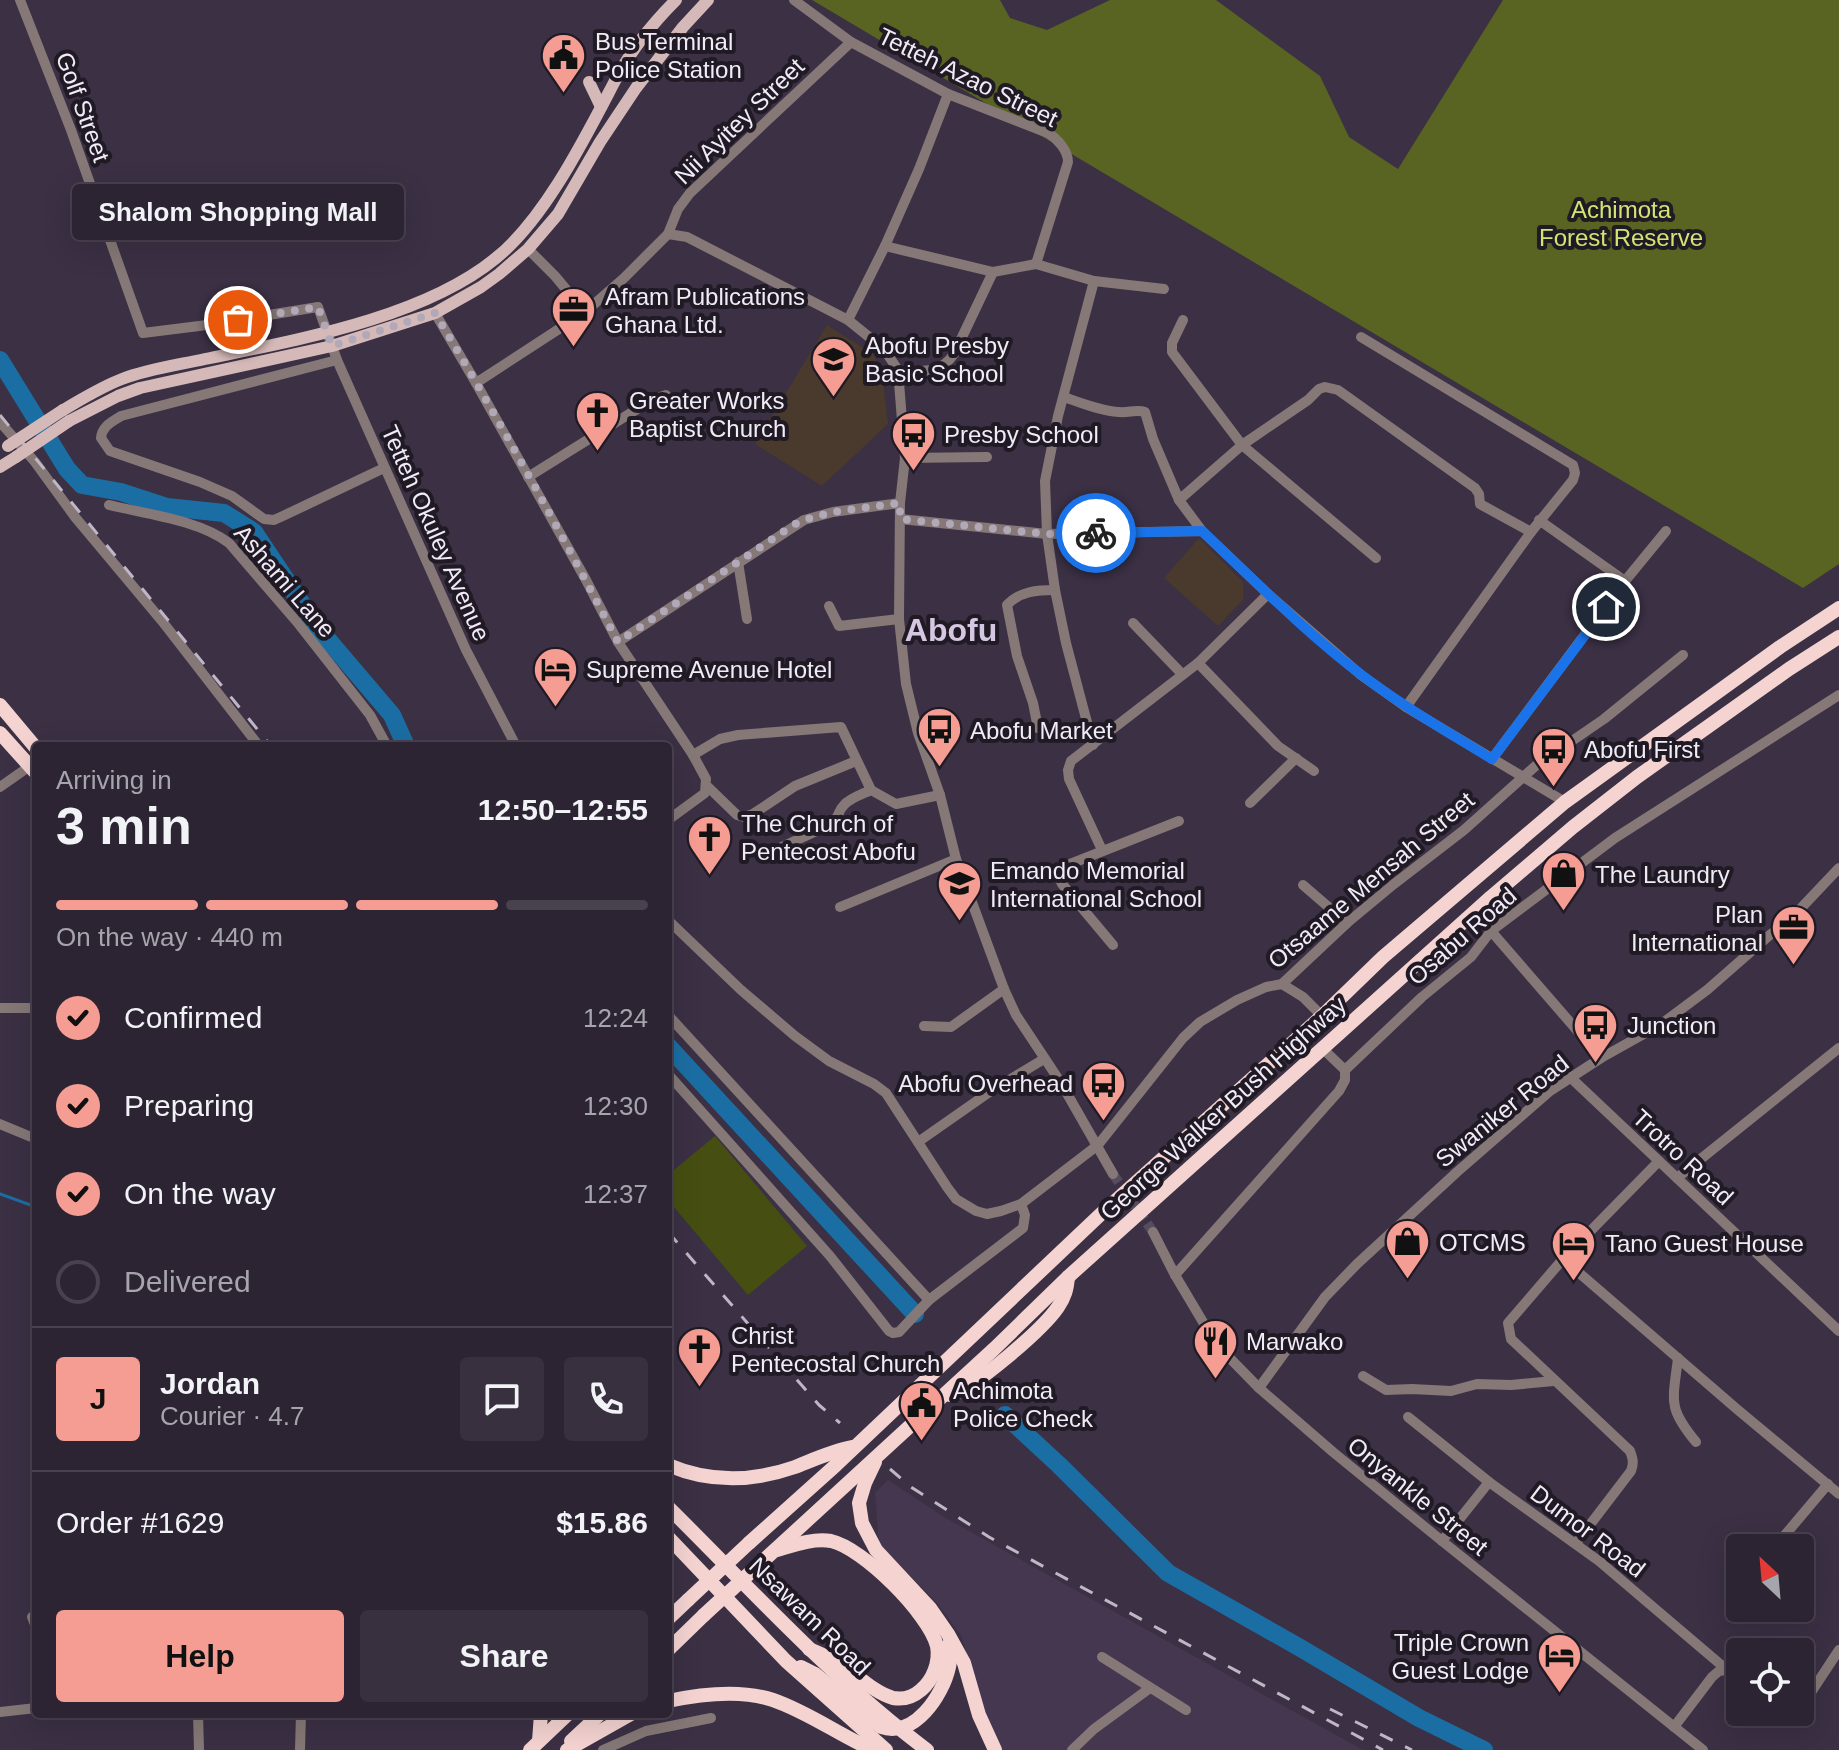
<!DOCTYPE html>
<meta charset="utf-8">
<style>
body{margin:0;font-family:Helvetica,sans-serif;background:#38303f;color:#f1f3f6;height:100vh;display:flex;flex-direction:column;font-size:30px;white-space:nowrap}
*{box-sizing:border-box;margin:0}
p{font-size:26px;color:#a6a4ac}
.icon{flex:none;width:44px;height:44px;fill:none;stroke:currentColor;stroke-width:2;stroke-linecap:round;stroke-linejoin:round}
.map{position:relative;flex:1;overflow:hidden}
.details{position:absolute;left:32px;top:742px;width:640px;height:976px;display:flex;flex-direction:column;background:#2c2433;border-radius:8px;box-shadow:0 8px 32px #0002,0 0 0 2px #48414e}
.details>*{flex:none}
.needle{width:52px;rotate:334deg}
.tools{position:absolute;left:1726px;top:1534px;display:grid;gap:16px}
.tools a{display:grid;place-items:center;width:88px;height:88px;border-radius:8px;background:#2c2433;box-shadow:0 8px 32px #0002,0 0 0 2px #48414e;font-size:40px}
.pin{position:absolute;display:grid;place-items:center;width:68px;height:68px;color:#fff;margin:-34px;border:4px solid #fff;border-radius:50%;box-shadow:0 2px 8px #0007}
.courier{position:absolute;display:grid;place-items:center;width:80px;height:80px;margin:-40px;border:6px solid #1a73e8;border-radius:50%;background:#fff;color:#222;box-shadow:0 2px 10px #0007}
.bubble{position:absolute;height:56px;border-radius:8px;background:#2c2433;box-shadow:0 8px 32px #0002,0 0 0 2px #48414e;font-size:26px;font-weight:700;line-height:56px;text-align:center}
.head em{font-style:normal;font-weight:700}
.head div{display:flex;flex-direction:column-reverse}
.head{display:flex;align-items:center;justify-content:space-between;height:136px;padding:0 24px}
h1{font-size:52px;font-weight:700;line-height:60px}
.bar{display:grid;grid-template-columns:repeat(4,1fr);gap:12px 8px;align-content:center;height:96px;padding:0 24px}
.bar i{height:10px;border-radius:6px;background:#48414e}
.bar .on{background:#f59c93}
.bar p{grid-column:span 4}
.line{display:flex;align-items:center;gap:20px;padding:0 24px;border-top:2px solid #48414e}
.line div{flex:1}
.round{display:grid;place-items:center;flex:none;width:84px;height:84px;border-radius:8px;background:#38303f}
ol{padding:0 24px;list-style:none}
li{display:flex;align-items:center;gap:24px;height:88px}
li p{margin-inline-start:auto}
li .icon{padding:8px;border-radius:50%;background:#f59c93;color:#111;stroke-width:4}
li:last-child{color:#a6a4ac}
li i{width:44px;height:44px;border:4px solid #48414e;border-radius:50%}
.primary-button{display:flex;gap:16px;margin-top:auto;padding:16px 24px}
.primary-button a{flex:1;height:92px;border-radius:8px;background:#f59c93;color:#111;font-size:32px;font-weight:700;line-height:92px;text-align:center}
.primary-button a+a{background:#38303f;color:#f1f3f6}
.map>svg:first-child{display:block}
</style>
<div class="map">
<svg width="1839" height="1750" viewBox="0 0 1839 1750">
<rect width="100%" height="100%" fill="#3b3044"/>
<path fill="#463751" d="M888,1480L944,1517L1363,1750H1001L987,1721L961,1635L937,1603L879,1544L875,1493Z"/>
<g fill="#493a2d">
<path d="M827,325L873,354L882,373L888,424L822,486L755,444Z"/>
<path d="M1199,538L1243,582V600L1218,626L1164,578Z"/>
</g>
<path fill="#464f11" d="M715,1136L807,1246L748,1295L668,1200V1175Z"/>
<path fill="#596322" d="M812,0H1000L1010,18L1047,30L1110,0H1216L1320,76L1349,137L1398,169L1503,0H1839V564L1803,588Z"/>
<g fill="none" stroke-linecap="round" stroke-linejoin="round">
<path stroke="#1b6ea3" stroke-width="3" d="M0,1194L36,1207"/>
<g stroke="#1b6ea3" stroke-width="18">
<path d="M0,360L67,469L82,485L121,492L167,507L224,513L254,532L318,628L392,715L406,746"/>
<path d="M668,1046L915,1314"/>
<path d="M1005,1415L1059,1465L1168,1573L1297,1646L1419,1718L1484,1750"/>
</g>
<path stroke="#564c5f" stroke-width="10" stroke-dasharray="10 5" stroke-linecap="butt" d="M1113,1174L1153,1232"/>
<g stroke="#857877" stroke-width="10">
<path d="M20,0L71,130L143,333L207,325L318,307L337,360L466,650L516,746"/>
<path d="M794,0L851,42L948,94L1048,133C1058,139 1068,151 1068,162L1036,264"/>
<path d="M668,234L687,237L848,320L884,349L898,370L905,458L900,503L899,619L906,684L918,733L940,795L956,859L1004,989L1016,1015L1061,1083L1113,1174"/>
<path d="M885,246L993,272L1036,264L1094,281L1164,289"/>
<path d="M528,249L555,276L585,312"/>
<path d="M435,313L476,383L586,580L618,642L693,755L706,779L705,793L668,820"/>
<path d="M848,320L885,246L919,169L948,94"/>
<path d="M1183,320L1172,343V352L1242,445L1376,558"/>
<path d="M1361,337L1573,465L1575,473L1573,480L1531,532L1406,707"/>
<path d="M337,360L121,416C112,422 102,426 101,438L110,451L200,482L232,496L264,519L274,520L285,515L384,468"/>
<path d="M898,370C920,371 940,375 954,354L993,272"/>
<path d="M476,383L585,312L624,278L668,234L678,209L690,193L851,42"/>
<path d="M1064,397C1081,403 1101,411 1119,412C1129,413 1136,409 1145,412L1153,439L1179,500L1202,531L1268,594L1361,675L1406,707L1565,802"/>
<path d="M0,422L35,462L75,517L162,621L259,746"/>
<path d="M905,458L987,457"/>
<path d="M528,477L650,401L666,395"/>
<path d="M1179,500L1242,445L1308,400L1319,389L1325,387L1338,390L1475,488L1479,494L1480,504L1531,532"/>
<path d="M109,505C146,514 199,520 229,543L297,622L370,715L387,746"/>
<path d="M900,519L1047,534L1202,531"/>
<path d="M1539,520L1625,581"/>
<path d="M738,562L747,619"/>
<path d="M829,606L839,626L899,619"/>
<path d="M1133,623L1182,674"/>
<path d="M618,642L804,520L833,512L900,503"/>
<path d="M1198,663L1278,746L1314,771"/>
<path d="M1038,728L1033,703L1017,656L1007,605C1020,591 1038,590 1055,590"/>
<path d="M1093,745L1066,643L1055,590L1047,534L1045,481L1058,416L1094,281"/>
<path d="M693,755L720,739L738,735L841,727L871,790L896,804L940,795"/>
<path d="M1492,759L1625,581L1666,531"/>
<path d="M707,786L737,815L744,817L753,814L795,786L856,761"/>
<path d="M0,787L30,766"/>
<path d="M1250,803L1296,758"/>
<path d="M1102,850L1069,779L1068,770L1071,761L1198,663L1268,594"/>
<path d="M764,855L832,824C840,816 837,812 844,805C850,798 863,794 871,790"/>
<path d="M1303,885L1347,923"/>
<path d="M840,907L956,859"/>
<path d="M668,920L741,990L795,1036L829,1061L874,1084L886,1093L947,1187L956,1199L976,1211L987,1214L1001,1211L1021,1204L1098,1145L1183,1038L1200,1022L1237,1000L1266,987L1282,984L1347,923L1394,884L1464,830L1550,753L1569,743L1604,719L1683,655"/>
<path d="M1491,931L1601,1058"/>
<path d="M1113,945L1062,884L1058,875L1060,868L1179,821"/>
<path d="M1282,984L1303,997L1322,1016"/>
<path d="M0,1008H36"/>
<path d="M668,1015L929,1300"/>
<path d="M924,1026L951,1027L1004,989"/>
<path d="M1323,1049L1345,1070"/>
<path d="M668,1074L830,1256L889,1331L893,1333L899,1332L929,1300L1023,1228L1025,1215L1021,1204"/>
<path d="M1570,1077L1839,1331"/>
<path d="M0,1124L36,1139"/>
<path d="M918,1142L991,1091L1044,1059"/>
<path d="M1677,1178L1839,1048"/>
<path d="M1153,1232L1175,1275L1216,1344L1259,1388L1333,1452L1442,1541L1703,1750"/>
<path d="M1563,1259L1738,1410L1839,1494"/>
<path d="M1175,1275L1339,1091L1345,1080V1070L1422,997L1471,957L1491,931L1615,838L1839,695"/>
<path d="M1678,1358C1673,1401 1667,1407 1696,1442"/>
<path d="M1363,1376L1386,1390L1412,1389L1451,1391L1477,1384L1511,1385L1554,1381"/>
<path d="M1259,1388L1325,1297L1357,1264L1457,1172L1550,1091L1601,1058L1660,1025L1707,990L1771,934L1786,924L1839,868"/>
<path d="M1408,1417L1489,1482L1599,1561L1740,1681"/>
<path d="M1442,1541L1489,1482"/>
<path d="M1576,1543L1631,1471C1634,1463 1633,1459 1630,1451L1511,1339L1508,1323L1563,1259L1659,1161"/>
<path d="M1774,1548L1828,1484"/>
<path d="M32,1617L36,1627"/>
<path d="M1102,1657L1186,1710"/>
<path d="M1800,1705L1804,1703L1839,1650"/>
<path d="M0,1712L36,1708"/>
<path d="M198,1714L199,1750"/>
<path d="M106,1715L140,1714"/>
<path d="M1674,1727L1712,1677L1719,1671L1726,1670"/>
<path d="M300,1750L301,1714"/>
<path d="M603,1750L646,1731L711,1718"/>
<path d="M1072,1750L1094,1729L1150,1688"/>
</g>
<g stroke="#d5b9b8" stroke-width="12">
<path d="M589,82L601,107"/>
<path d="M63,410C82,399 101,387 122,379C148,369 178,365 205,359C296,340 423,318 496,258C546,218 587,134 617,77C632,49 654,22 676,0"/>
<path d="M69,421L118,396L140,388L332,346L435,313L481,287L499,274L528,249L558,214L600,142L636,88L683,27L708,0"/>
<path d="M0,467L16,457"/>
</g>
<g stroke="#f4d3d1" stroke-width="14">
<path d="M0,705L36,748"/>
<path d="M0,733L36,773"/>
<path d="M950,1395C975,1388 1043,1329 1058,1307C1065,1297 1067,1289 1068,1277"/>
<path d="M875,1462L865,1483L859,1503L862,1523L876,1550L930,1608L948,1634L964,1663L979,1715L995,1750"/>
<path d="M668,1465C710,1483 752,1482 795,1467C815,1459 832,1451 853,1447"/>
<path d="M668,1507C752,1590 832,1679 927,1750"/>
<path d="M668,1537L786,1661L886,1750"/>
<path d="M749,1543L836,1465L1103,1212L1322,1016L1383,957L1565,802L1780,647L1839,608"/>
<path d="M777,1550C794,1545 813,1538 831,1541C863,1548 929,1614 937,1646C940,1662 933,1680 921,1690C913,1697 904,1700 893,1698C872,1692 855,1672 837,1662C828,1657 818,1653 809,1649"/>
<path d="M764,1560L994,1349L1068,1277L1491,897L1573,827L1637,777L1789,669L1839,637"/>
<path d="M668,1619L688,1600"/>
<path d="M668,1650L704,1615"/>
<path d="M801,1667L815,1674L881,1727C914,1739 943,1695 949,1667C951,1659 949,1650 950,1642"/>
<path d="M668,1701C701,1694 740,1689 773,1700C808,1712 839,1735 873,1750"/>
<path d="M539,1741L541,1714"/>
<path d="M571,1741L600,1714"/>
<path d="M530,1750L568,1714"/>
<path d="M567,1750L631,1714"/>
</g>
<g stroke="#bfb7c6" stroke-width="3" stroke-dasharray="14 14" stroke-linecap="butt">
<path d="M0,415L271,746"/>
<path d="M668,1232L819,1405L840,1423"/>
<path d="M890,1469L911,1487L989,1537L1383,1750"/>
<path d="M1330,1709L1412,1750"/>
</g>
<g stroke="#d5b9b8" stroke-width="12">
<path d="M8,446L63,410"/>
<path d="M16,457L69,421"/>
</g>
<g stroke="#f4d3d1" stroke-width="14">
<path d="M688,1600L749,1543"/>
<path d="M704,1615L764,1560"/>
</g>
</g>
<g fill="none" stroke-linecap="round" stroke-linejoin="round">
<path stroke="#b1a9b8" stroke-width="8" stroke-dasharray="0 14.4" d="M238,320L318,307L332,346L435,313C500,421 560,531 618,642L795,524L804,520L833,512L900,503V519L1047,534L1096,533"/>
<path stroke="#1a73e8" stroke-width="10" d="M1096,533L1202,531C1254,580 1305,632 1363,676C1404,707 1448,732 1492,759L1606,607"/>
</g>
<defs>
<symbol id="civic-pin" viewBox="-11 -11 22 30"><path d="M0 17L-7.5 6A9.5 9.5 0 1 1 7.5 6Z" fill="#f59c93" stroke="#201a24"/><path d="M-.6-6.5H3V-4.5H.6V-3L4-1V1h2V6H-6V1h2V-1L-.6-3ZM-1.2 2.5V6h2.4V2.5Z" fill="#111"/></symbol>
<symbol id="office-pin" viewBox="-11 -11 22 30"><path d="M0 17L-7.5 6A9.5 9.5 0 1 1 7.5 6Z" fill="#f59c93" stroke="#201a24"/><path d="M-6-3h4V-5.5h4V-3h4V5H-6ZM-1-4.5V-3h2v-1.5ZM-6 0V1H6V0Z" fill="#111"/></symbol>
<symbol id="school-pin" viewBox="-11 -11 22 30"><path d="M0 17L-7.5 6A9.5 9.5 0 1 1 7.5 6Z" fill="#f59c93" stroke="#201a24"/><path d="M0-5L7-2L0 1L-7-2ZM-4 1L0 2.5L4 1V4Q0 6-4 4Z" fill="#111"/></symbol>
<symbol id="church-pin" viewBox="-11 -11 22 30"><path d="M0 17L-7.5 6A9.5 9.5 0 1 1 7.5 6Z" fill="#f59c93" stroke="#201a24"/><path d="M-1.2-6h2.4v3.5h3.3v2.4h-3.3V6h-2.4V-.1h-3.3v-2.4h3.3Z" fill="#111"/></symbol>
<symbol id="bus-pin" viewBox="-11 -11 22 30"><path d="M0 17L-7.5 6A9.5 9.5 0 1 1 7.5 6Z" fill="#f59c93" stroke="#201a24"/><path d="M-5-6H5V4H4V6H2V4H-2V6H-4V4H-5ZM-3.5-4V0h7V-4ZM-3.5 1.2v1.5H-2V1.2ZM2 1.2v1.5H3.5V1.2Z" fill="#111"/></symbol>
<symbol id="hotel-pin" viewBox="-11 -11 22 30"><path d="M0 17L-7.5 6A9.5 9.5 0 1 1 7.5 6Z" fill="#f59c93" stroke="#201a24"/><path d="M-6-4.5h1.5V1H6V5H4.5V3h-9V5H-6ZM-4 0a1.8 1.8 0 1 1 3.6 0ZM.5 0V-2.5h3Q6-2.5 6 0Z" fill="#111"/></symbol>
<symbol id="shop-pin" viewBox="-11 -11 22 30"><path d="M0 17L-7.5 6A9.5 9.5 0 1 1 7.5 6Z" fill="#f59c93" stroke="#201a24"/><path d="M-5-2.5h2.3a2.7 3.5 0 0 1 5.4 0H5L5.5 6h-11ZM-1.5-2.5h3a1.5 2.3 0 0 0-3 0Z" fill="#111"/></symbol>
<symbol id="restaurant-pin" viewBox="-11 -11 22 30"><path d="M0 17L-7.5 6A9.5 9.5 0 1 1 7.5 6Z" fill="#f59c93" stroke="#201a24"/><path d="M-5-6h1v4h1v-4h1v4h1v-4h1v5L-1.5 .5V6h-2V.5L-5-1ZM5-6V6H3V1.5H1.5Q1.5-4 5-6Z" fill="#111"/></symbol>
</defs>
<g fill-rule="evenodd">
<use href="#civic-pin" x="538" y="30" width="51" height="69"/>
<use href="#office-pin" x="548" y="284" width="51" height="69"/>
<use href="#school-pin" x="808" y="334" width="51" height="69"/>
<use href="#church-pin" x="572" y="388" width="51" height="69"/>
<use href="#bus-pin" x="888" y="408" width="51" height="69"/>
<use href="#hotel-pin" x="530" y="644" width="51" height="69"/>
<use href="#bus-pin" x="914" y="704" width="51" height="69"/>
<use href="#bus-pin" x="1528" y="724" width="51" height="69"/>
<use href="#church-pin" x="684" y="812" width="51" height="69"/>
<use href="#shop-pin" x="1538" y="848" width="51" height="69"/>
<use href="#school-pin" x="934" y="858" width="51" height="69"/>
<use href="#office-pin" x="1768" y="902" width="51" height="69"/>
<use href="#bus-pin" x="1570" y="1000" width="51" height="69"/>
<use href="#bus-pin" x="1078" y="1058" width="51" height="69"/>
<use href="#shop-pin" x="1382" y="1216" width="51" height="69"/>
<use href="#hotel-pin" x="1548" y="1218" width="51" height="69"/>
<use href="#restaurant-pin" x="1190" y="1316" width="51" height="69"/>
<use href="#church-pin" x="674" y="1324" width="51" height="69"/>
<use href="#civic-pin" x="896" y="1378" width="51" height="69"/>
<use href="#hotel-pin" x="1534" y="1630" width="51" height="69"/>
</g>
<g text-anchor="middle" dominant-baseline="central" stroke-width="8" stroke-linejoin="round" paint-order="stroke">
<g font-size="24" fill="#f1eaf7" stroke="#201a24" text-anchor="start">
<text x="595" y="41">Bus Terminal<tspan x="595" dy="28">Police Station</tspan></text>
<text x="605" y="296">Afram Publications<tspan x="605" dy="28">Ghana Ltd.</tspan></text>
<text x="865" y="345">Abofu Presby<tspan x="865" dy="28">Basic School</tspan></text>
<text x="629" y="400">Greater Works<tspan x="629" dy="28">Baptist Church</tspan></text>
<text x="944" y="434">Presby School</text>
<text x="586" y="669">Supreme Avenue Hotel</text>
<text x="970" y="730">Abofu Market</text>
<text x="1584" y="749">Abofu First</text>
<text x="741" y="823">The Church of<tspan x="741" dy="28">Pentecost Abofu</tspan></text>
<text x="990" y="870">Emando Memorial<tspan x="990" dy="28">International School</tspan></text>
<text x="1595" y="874">The Laundry</text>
<text x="1763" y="914" text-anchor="end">Plan<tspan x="1763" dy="28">International</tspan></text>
<text x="1627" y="1025">Junction</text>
<text x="1073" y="1083" text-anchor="end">Abofu Overhead</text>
<text x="1439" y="1242">OTCMS</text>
<text x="1605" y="1243">Tano Guest House</text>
<text x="731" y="1335">Christ<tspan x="731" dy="28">Pentecostal Church</tspan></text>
<text x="1246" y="1341">Marwako</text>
<text x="953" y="1390">Achimota<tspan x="953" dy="28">Police Check</tspan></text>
<text x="1529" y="1642" text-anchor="end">Triple Crown<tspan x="1529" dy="28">Guest Lodge</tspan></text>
</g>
<g font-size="24" fill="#f1eaf7" stroke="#201a24">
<text transform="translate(968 77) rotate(26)">Tetteh Azao Street</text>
<text transform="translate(83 107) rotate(70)">Golf Street</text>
<text transform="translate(739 121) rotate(-44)">Nii Ayitey Street</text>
<text transform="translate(436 533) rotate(66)">Tetteh Okuley Avenue</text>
<text transform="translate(285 581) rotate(49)">Ashami Lane</text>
<text transform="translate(1371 880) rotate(-40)">Otsaame Mensah Street</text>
<text transform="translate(1462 936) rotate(-41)">Osabu Road</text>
<text transform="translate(1223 1108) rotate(-42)">George Walker Bush Highway</text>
<text transform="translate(1502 1111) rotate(-39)">Swaniker Road</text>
<text transform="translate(1683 1157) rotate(43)">Trotro Road</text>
<text transform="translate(1418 1496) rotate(39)">Onyankle Street</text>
<text transform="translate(1588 1531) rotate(37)">Dumor Road</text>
<text transform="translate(810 1616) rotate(44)">Nsawam Road</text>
</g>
<g font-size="24" fill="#d1e572" stroke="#201a24">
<text x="1621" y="209">Achimota<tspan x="1621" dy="28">Forest Reserve</tspan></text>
</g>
<g font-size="32" font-weight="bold" fill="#d5c7e1" stroke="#201a24">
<text x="951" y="630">Abofu</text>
</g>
</g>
</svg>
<div class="tools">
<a><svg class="needle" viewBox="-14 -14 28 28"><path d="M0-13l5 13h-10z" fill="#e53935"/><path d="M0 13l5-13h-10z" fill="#a6a4ac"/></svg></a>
<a><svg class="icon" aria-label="locate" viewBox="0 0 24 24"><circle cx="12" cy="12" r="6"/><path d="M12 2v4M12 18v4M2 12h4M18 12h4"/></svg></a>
</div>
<div class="pin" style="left:238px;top:320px;background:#ea580c"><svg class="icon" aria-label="bag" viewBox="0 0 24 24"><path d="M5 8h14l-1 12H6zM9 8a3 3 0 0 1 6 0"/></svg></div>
<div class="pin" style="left:1606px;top:607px;background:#1f2937"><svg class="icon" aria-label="home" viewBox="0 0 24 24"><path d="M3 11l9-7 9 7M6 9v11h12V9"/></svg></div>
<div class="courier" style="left:1096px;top:533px"><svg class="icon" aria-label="bike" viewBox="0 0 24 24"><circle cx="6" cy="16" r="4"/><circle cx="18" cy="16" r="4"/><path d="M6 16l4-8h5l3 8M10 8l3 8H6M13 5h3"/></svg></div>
<div class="bubble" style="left:72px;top:184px;width:332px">Shalom Shopping Mall</div>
<section class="details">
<div class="head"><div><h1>3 min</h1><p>Arriving in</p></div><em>12:50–12:55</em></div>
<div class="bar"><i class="on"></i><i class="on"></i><i class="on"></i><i></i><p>On the way · 440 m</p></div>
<ol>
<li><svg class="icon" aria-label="check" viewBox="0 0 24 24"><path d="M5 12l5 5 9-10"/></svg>Confirmed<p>12:24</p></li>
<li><svg class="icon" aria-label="check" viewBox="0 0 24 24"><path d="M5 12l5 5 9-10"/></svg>Preparing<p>12:30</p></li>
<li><svg class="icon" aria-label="check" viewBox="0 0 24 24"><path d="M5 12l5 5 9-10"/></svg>On the way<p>12:37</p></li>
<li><i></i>Delivered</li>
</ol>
<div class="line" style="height:144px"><b class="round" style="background:#f59c93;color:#111">J</b><div><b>Jordan</b><p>Courier · 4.7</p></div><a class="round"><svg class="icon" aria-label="chat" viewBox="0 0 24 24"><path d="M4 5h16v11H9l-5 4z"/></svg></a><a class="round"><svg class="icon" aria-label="phone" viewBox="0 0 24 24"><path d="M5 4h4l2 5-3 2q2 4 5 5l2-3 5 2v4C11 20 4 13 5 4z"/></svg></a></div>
<div class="line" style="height:104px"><div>Order #1629</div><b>$15.86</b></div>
<div class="primary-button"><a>Help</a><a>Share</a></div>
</section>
</div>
